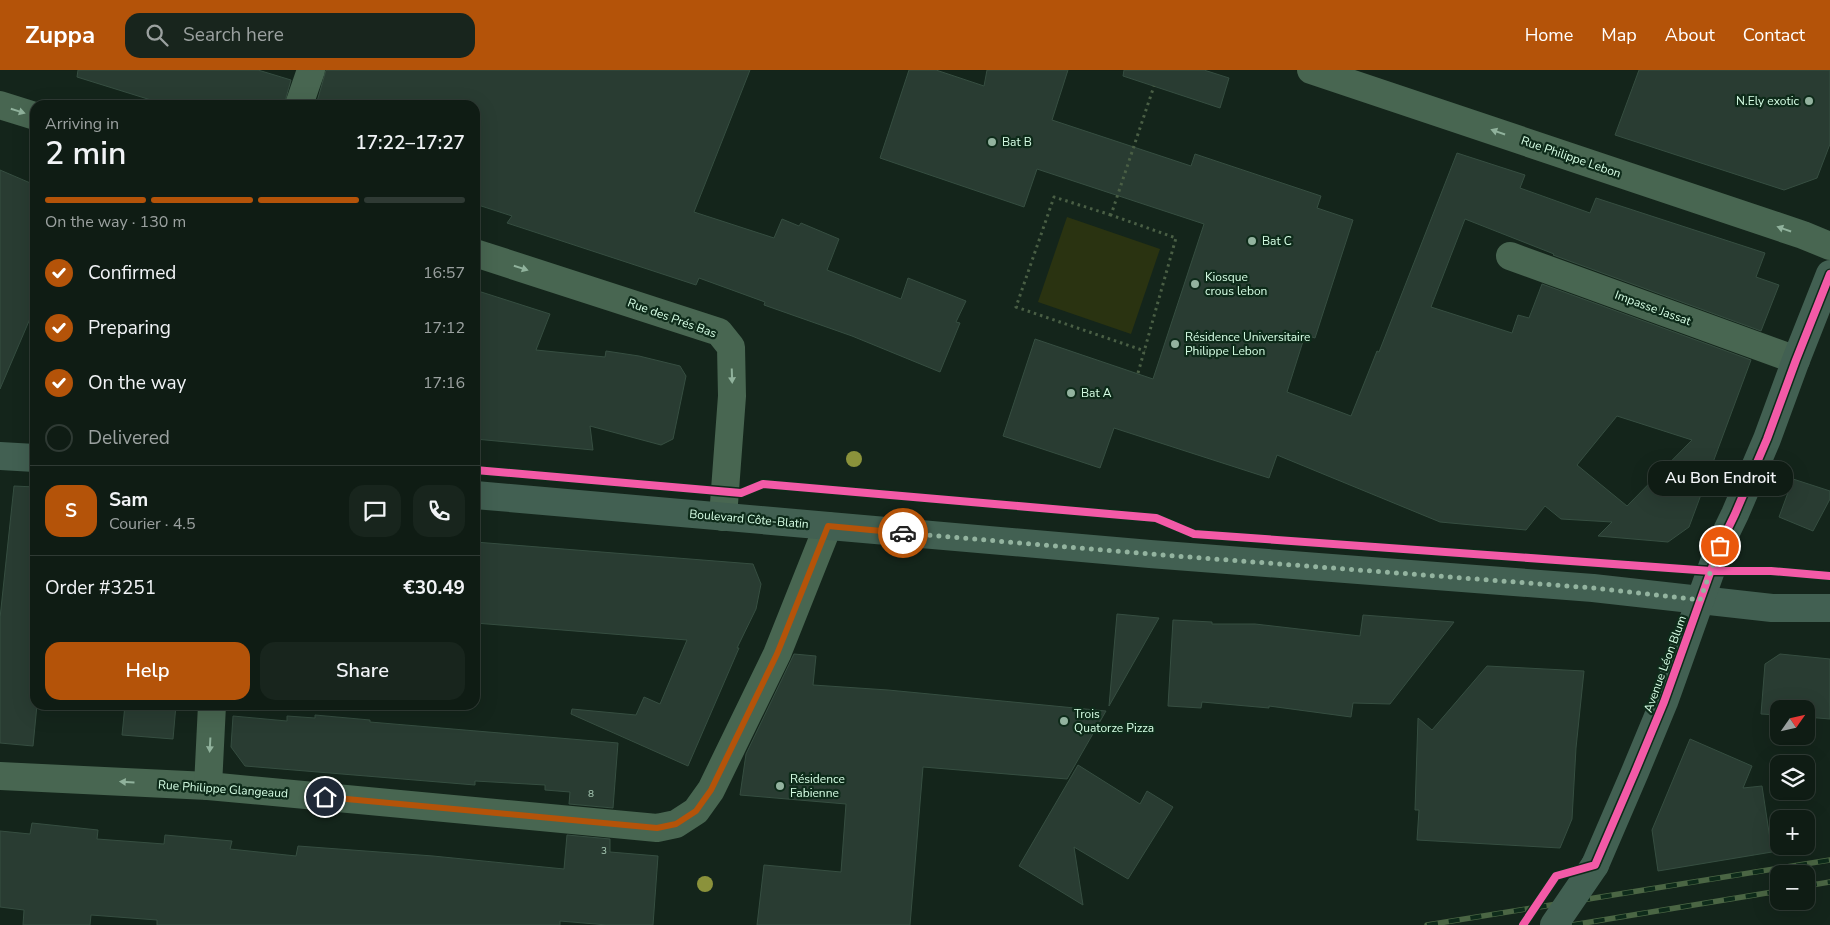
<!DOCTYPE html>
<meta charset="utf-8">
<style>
body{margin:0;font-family:"Nunito Sans",sans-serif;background:#18251d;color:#f1f3f6;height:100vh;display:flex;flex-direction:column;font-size:19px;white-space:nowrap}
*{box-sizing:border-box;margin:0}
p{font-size:16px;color:#9ba1a0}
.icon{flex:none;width:28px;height:28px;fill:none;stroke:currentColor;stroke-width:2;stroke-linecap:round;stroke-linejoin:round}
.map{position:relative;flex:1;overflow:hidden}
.side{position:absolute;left:30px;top:30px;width:450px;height:610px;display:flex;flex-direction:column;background:#0f1c14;border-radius:15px;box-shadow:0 5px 20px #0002,0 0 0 1px #2f3a34}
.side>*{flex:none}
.needle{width:32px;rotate:56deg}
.fabs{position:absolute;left:1770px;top:630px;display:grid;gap:10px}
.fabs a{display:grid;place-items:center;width:45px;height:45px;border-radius:10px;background:#0f1c14;box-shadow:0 5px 20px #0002,0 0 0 1px #2f3a34;font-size:25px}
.pin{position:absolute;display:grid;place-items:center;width:42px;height:42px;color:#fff;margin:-21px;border:2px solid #fff;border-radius:50%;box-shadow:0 1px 5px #0007}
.courier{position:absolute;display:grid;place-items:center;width:50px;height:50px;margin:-25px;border:4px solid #b45309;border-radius:50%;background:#fff;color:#222;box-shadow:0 1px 6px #0007}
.bubble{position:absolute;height:35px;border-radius:15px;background:#0f1c14;box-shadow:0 5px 20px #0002,0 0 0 1px #2f3a34;font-size:16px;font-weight:600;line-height:35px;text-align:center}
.overview em{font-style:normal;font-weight:600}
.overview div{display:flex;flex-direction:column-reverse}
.overview{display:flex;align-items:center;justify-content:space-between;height:85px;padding:0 15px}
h1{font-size:32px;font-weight:600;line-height:38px}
.bar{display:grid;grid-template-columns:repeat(4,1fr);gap:8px 5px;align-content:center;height:60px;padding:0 15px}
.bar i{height:6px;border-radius:4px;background:#2f3a34}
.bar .selected{background:#b45309}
.bar p{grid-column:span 4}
.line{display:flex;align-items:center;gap:12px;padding:0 15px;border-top:1px solid #2f3a34}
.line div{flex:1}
.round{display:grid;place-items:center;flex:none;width:52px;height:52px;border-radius:15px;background:#18251d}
ol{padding:0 15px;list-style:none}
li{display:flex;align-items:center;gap:15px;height:55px}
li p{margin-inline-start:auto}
li .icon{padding:5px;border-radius:50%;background:#b45309;color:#fff;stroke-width:4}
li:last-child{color:#9ba1a0}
li i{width:28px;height:28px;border:2px solid #2f3a34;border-radius:50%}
.cta{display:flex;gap:10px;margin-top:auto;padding:10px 15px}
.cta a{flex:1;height:58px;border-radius:15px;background:#b45309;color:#fff;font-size:20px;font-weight:600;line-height:58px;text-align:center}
.cta a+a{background:#18251d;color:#f1f3f6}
header{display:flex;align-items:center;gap:30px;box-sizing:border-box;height:70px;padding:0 25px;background:#b45309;color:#fff}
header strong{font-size:24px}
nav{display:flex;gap:28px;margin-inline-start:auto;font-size:18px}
.search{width:350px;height:45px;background:#18251d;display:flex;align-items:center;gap:12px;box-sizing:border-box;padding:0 18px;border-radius:15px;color:#9ba1a0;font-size:19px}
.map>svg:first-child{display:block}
</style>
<header>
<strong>Zuppa</strong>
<div class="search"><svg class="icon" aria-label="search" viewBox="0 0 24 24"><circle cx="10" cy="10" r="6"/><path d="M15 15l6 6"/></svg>Search here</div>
<nav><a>Home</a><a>Map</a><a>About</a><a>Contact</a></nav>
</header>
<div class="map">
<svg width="1830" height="855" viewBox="0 0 1830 855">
<rect width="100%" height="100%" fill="#14251b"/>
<path fill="#2a3311" d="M1067,147L1160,179L1131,264L1038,232Z"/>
<g fill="#293c32" stroke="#364e41" fill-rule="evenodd">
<path d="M78,0H258L291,10L284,35H167L77,7Z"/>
<path d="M326,0H750L694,142L774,168L782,149L799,156L801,153L839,169L827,200L901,229L908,208L966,231L956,252L960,253L940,302L852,266L764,235L765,232L699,208L696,215L507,153L512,146L475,134V35H316Z"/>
<path d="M909,0H936L984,16L987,0H1068L1052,50L1191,96L1195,84L1321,126L1317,138L1353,150L1315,268L1305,265L1287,322L1351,346L1377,281L1379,282L1457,83L1525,105L1520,118L1590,143L1596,128L1765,183L1756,207L1779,215L1761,261L1553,185L1554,184L1465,149L1431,237L1512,263L1518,245L1529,248L1542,214L1751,290L1689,457L1668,472L1598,466L1612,452L1561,449L1545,436L1526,460L1440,452L1277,385L1269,408L1114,358L1100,398L1003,366L1035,269L1153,309L1204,154L1037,99L1024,137L880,88ZM1617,346L1692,370L1627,436L1577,395Z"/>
<path d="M1124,0H1204L1229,8L1220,38L1123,6Z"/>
<path d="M1639,0H1830V74L1817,108L1784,120L1615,65Z"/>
<path d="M0,100L35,115V237L0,319Z"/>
<path d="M475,220L550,244L536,280L605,287L606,281L639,286L680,296L686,306L673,369L661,375L590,356L593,380L475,369Z"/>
<path d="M1793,409L1830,421V429L1813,461L1779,447Z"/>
<path d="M14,416L35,417V635H37L33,676L0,673V548Z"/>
<path d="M475,472L753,494L761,514L756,539L737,578H739L688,696L571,644L572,639L636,645L644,627L660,634L687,570L475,553Z"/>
<path d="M1117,544L1159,548L1109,636Z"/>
<path d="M1363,545L1454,552L1390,634L1353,633L1351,647L1269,636V638L1202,632L1201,638L1168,636L1173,550L1212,552V554H1255L1360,566Z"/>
<path d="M794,584L816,586L813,615L888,620L1106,641L1067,709L923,697L910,855H757L764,795L841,802L846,734L740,725L746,684Z"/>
<path d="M1780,584L1830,589V649L1806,647V639H1779V645L1761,644L1765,594Z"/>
<path d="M1487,596L1584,601L1576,678L1572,749L1560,778L1417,770L1419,740H1415L1418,648L1432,660Z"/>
<path d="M125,635H176L173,669L122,665Z"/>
<path d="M315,645L370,650V652L618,673L613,738L569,734L570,722L545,720V715L475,711V715L245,696L231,677L233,646L287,651V646L315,648Z"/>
<path d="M1690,669L1752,696L1743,718L1762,716L1772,782L1658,801L1652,760Z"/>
<path d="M1078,695L1140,734L1147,721L1173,737L1128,809L1074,777L1083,835L1019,796Z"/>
<path d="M32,753L98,760L97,769L164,774L165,765L232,771L230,779L296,786L298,776L433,786L564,799L567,765L610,769V782L658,786L653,855H607L560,851V855H157V850L91,845L90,855H23L24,840L0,837V761L30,764Z"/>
</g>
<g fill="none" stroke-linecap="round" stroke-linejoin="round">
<g stroke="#4a5f45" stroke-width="3" stroke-dasharray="2.5 4" stroke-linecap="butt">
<path d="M1111,145L1054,127L1016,237L1145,281"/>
<path d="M1138,303L1176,168L1111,145L1154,16"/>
</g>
<g stroke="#486651" stroke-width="28">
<path d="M1311,0L1803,165L1830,176"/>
<path d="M0,35L35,46"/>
<path d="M299,35L311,0"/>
<path d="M475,183L719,262L731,277L732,326L723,447"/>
<path d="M1510,186L1796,290"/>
<path d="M0,706L208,716L657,758L676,754L696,741L711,720L777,584L828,456"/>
<path d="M208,716L212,635"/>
</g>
<g stroke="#426052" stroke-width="28">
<path d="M0,386L35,388"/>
<path d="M475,425L1150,484L1593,518L1772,538H1830"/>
<path d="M1595,795L1635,702L1664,632L1720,475L1735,444L1767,369L1796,290L1830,204"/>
</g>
<defs>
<g id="rail">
<path d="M1806,816L1830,812"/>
<path d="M1427,855L1830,790"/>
<path d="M1572,855L1779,821"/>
</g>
</defs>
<use href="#rail" stroke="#4b6644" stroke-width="5.5"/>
<use href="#rail" stroke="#0e2b1a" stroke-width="4" stroke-dasharray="11" stroke-linecap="butt"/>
<path stroke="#426052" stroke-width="28" d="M1554,855L1595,795"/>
<defs>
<g id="cycleway">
<path d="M475,400L741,423L763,414L1156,448L1194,464L1711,501H1771L1830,506"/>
<path d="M1523,855L1556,806L1595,795L1635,702L1664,632L1720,475L1735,444L1767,369L1796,290L1830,204"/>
</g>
</defs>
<use href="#cycleway" stroke="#0e2b1a" stroke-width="11"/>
<use href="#cycleway" stroke="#f35aa7" stroke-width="8"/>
</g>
<g fill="#8b923b">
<circle cx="854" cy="389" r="8"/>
<circle cx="705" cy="814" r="8"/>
</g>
<defs><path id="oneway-solid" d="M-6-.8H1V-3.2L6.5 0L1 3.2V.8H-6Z" transform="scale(1.25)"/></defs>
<g fill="#90b29c">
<use href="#oneway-solid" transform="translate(18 41) rotate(17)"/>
<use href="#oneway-solid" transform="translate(1498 62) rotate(-161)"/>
<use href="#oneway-solid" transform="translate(1784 159) rotate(-161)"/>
<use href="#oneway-solid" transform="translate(521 198) rotate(18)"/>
<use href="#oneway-solid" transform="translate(732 306) rotate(88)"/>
<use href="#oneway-solid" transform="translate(210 675) rotate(93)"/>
<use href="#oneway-solid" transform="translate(127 712) rotate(-177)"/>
</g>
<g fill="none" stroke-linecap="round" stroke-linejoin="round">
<path stroke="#93b39f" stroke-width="5" stroke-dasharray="0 9" d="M903,463L1150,484L1593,518L1700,530L1720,476"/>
<path stroke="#b45309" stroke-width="6" d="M325,727L657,758L676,754L696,741L711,720L777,584L828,456L903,463"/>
</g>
<g fill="#93b39f" stroke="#0e2b1a" stroke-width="2">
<circle cx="1809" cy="31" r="5"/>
<circle cx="992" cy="72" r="5"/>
<circle cx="1252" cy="171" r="5"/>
<circle cx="1195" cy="214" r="5"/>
<circle cx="1175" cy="274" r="5"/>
<circle cx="1071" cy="323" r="5"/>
<circle cx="1064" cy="651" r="5"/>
<circle cx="780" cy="716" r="5"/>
</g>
<g text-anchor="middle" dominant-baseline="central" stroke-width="4.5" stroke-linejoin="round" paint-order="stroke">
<g font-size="10" fill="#acceb9">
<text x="591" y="724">8</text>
<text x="604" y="781">3</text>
</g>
<g font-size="12" fill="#d7ffe6" stroke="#0e2b1a" text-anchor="start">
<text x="1799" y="31" text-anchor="end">N.Ely exotic</text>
<text x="1002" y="72">Bat B</text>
<text x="1262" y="171">Bat C</text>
<text x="1205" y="207">Kiosque<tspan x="1205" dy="14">crous lebon</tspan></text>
<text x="1185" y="267">Résidence Universitaire<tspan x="1185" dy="14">Philippe Lebon</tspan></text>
<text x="1081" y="323">Bat A</text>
<text x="1074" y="644">Trois<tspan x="1074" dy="14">Quatorze Pizza</tspan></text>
<text x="790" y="709">Résidence<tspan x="790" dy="14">Fabienne</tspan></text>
</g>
<g font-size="12" fill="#d7ffe6" stroke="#0e2b1a">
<text transform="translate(1571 87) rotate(19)">Rue Philippe Lebon</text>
<text transform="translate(1653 238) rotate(20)">Impasse Jassat</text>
<text transform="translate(672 248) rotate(20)">Rue des Prés Bas</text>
<text transform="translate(749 449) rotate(5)">Boulevard Côte-Blatin</text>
<text transform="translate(1665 594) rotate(-70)">Avenue Léon Blum</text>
<text transform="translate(223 719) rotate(4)">Rue Philippe Glangeaud</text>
</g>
</g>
</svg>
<div class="fabs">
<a><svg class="needle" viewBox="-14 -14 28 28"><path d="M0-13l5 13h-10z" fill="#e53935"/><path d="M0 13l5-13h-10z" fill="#9ba1a0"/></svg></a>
<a><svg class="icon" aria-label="layers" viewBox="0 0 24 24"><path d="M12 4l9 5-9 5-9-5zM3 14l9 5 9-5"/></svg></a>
<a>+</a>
<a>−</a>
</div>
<div class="pin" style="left:1720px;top:476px;background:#ea580c"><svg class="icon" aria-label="bag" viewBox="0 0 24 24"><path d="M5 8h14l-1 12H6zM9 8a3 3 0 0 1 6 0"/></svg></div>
<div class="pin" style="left:325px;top:727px;background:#1f2937"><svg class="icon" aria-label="home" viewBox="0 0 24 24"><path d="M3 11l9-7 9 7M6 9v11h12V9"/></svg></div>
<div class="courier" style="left:903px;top:463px"><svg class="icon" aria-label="car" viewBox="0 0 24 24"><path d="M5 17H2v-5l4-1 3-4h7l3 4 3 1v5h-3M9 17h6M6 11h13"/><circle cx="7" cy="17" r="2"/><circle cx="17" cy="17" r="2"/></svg></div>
<div class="bubble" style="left:1648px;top:391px;width:145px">Au Bon Endroit</div>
<section class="side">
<div class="overview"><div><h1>2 min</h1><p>Arriving in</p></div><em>17:22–17:27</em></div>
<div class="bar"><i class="selected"></i><i class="selected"></i><i class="selected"></i><i></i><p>On the way · 130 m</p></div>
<ol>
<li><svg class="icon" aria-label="check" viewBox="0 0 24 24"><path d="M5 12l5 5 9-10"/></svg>Confirmed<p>16:57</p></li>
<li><svg class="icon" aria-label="check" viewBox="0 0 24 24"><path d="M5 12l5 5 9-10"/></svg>Preparing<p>17:12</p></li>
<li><svg class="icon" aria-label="check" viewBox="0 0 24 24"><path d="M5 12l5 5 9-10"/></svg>On the way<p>17:16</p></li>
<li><i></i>Delivered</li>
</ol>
<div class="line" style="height:90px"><b class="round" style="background:#b45309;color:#fff">S</b><div><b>Sam</b><p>Courier · 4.5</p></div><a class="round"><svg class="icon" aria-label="chat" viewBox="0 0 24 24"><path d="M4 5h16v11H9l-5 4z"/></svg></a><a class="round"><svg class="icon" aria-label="phone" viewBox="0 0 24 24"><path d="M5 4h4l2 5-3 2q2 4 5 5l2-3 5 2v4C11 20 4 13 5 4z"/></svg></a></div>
<div class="line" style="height:65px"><div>Order #3251</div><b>€30.49</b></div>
<div class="cta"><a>Help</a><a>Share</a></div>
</section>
</div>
